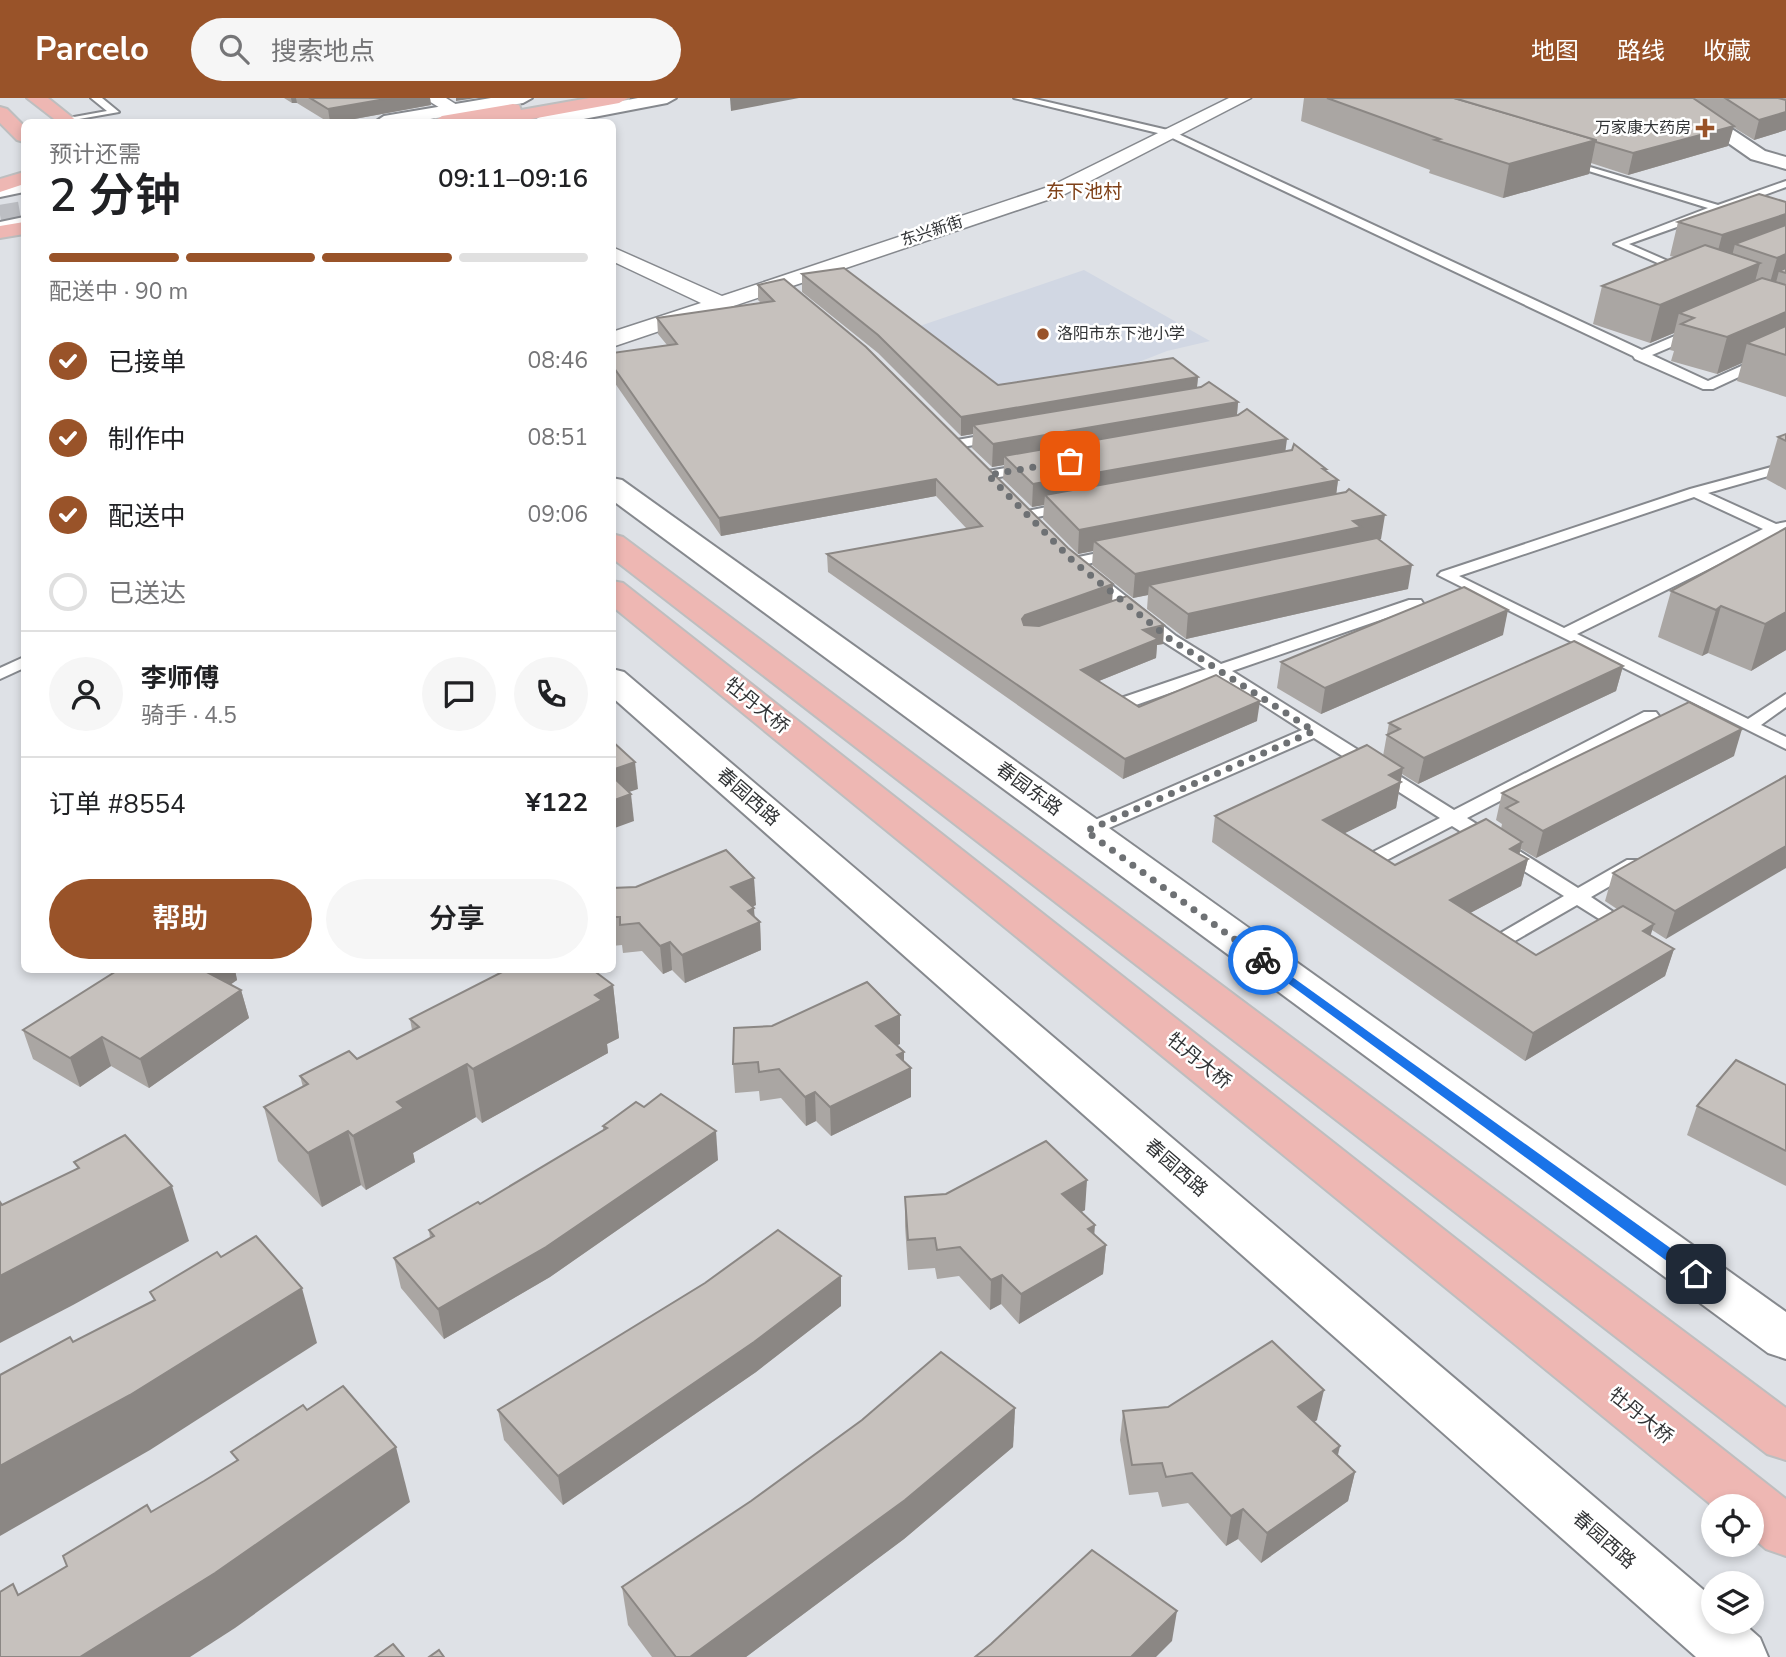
<!DOCTYPE html>
<html lang="zh">
<meta charset="utf-8">
<style>
body{margin:0;font-family:"Nunito Sans","Noto Sans SC",sans-serif;background:#f6f6f6;color:#202124;height:100vh;display:flex;flex-direction:column;font-size:26px;white-space:nowrap}
*{box-sizing:border-box;margin:0}
p{font-size:23px;color:#757577}
.icon{flex:none;width:38px;height:38px;fill:none;stroke:currentColor;stroke-width:2;stroke-linecap:round;stroke-linejoin:round}
.map{position:relative;flex:1;overflow:hidden}
.panel{position:absolute;left:21px;top:21px;width:595px;height:854px;display:flex;flex-direction:column;background:#fff;border-radius:10px;box-shadow:0 4px 10px #0003}
.panel>*{flex:none}
.tools{position:absolute;left:1701px;top:1396px;display:grid;gap:14px}
.tools a{display:grid;place-items:center;width:63px;height:63px;border-radius:50%;background:#fff;box-shadow:0 4px 10px #0003;font-size:35px}
.pin{position:absolute;display:grid;place-items:center;width:60px;height:60px;color:#fff;margin:-30px;border-radius:14px;box-shadow:0 4px 10px #0006}
.courier{position:absolute;display:grid;place-items:center;width:70px;height:70px;margin:-35px;border:5px solid #1a73e8;border-radius:50%;background:#fff;color:#222;box-shadow:0 2px 9px #0007}
.summary em{font-style:normal;font-weight:600}
.summary div{display:flex;flex-direction:column-reverse}
.summary{display:flex;align-items:center;justify-content:space-between;height:119px;padding:0 28px}
h1{font-size:46px;font-weight:600;line-height:52px}
.bar{display:grid;grid-template-columns:repeat(4,1fr);gap:10px 7px;align-content:center;height:84px;padding:0 28px}
.bar i{height:9px;border-radius:5px;background:#e0e0e0}
.bar .selected{background:#995329}
.bar p{grid-column:span 4}
.line{display:flex;align-items:center;gap:18px;padding:0 28px;border-top:2px solid #e0e0e0}
.line div{flex:1}
.round{display:grid;place-items:center;flex:none;width:74px;height:74px;border-radius:37px;background:#f6f6f6}
ol{padding:0 28px;list-style:none}
li{display:flex;align-items:center;gap:21px;height:77px}
li p{margin-inline-start:auto}
li .icon{padding:7px;border-radius:50%;background:#995329;color:#fff;stroke-width:4}
li:last-child{color:#757577}
li i{width:38px;height:38px;border:4px solid #e0e0e0;border-radius:50%}
.primary-button{display:flex;gap:14px;margin-top:auto;padding:14px 28px}
.primary-button a{flex:1;height:80px;border-radius:42px;background:#995329;color:#fff;font-size:28px;font-weight:600;line-height:80px;text-align:center}
.primary-button a+a{background:#f6f6f6;color:#202124}
header{display:flex;align-items:center;gap:42px;box-sizing:border-box;height:98px;padding:0 35px;background:#995329;color:#fff}
header strong{font-size:33px}
nav{display:flex;gap:38px;margin-inline-start:auto;font-size:24px}
.search{width:490px;height:63px;background:#f6f6f6;display:flex;align-items:center;gap:18px;box-sizing:border-box;padding:0 24px;border-radius:38px;color:#757577;font-size:26px}
.map>svg:first-child{display:block}
</style>
<header>
<strong>Parcelo</strong>
<div class="search"><svg class="icon" aria-label="search" viewBox="0 0 24 24"><circle cx="10" cy="10" r="6"/><path d="M15 15l6 6"/></svg>搜索地点</div>
<nav><a>地图</a><a>路线</a><a>收藏</a></nav>
</header>
<div class="map">
<svg width="1786" height="1559" viewBox="0 0 1786 1559">
<rect width="100%" height="100%" fill="#dee1e6"/>
<path fill="#d1d7e3" d="M1084,172L1210,243L1167,253L1131,267L951,304L908,232Z"/>
<g fill="none" stroke-linecap="round" stroke-linejoin="round">
<path stroke="#bcbec3" stroke-width="20" stroke-dasharray="20 10" stroke-linecap="butt" d="M0,117L24,113"/>
<defs>
<g id="lane">
<path d="M91,0H102L119,14L62,24L63,21L107,13Z"/>
<path d="M1014,0H1031L1172,33L1642,252L1691,231H1699V237L1652,257L1708,283L1786,248V257L1713,291H1703L1635,261L1633,258L1166,37Z"/>
<path d="M1563,61L1718,107L1786,83V89L1729,110L1786,128V134L1719,114L1629,146L1693,174L1683,176L1614,146L1708,110L1563,65Z"/>
<path d="M997,335L1002,336V342L957,350L950,346L957,342Z"/>
<path d="M1786,365V373L1708,395L1776,426L1786,424V433L1577,536L1748,621L1786,596V609L1761,627L1786,639V651L1438,477L1441,474L1690,391ZM1694,399L1763,431L1564,530L1459,478Z"/>
<path d="M1029,366L1034,367V373L988,381L981,377L988,373Z"/>
<path d="M1067,405L1074,409L1072,412L1027,421L1020,417L1022,414Z"/>
<path d="M1117,451L1124,455L1122,458L1074,469L1066,464L1069,461Z"/>
<path d="M1094,475L1099,477L1176,538L1221,566L1409,502H1421L1423,505L1421,508L1232,573L1454,712L1644,614H1656L1659,618L1656,622L1467,720L1578,790L1627,762H1641L1644,766L1641,770L1591,799L1637,830L1634,834H1620L1577,807L1506,848H1492L1489,844L1492,840L1564,798L1452,728L1381,765H1367L1364,761L1367,757L1440,720L1314,640L1093,737H1079L1077,733L1079,729L1302,632L1218,578L1133,608H1121L1119,604L1121,600L1206,571L1164,544L1089,483L1086,480Z"/>
<path d="M24,559V570L0,581V570Z"/>
</g>
<g id="street">
<path d="M424,0H446L465,12L462,16H450Z"/>
<path d="M1229,0H1251L1065,96L612,249V234L701,205L612,163V149L722,198L1051,88Z"/>
</g>
<g id="secondary">
<path d="M491,0H532L523,5L413,24H375L384,18Z"/>
<path d="M638,0H676L667,5L568,24H532L541,18Z"/>
<path d="M1664,0H1685L1765,53L1786,59V71L1751,61Z"/>
<path d="M24,82V94L0,99V87Z"/>
<path d="M24,119V131L0,136V124Z"/>
<path d="M612,380L622,382L1786,1214V1261L1768,1255L612,402Z"/>
<path d="M612,571L624,574L1713,1500V1524H1742L1760,1540L1768,1559H1696L612,599Z"/>
</g>
<g id="primary">
<path d="M27,0H48L78,24H58Z"/>
<path d="M589,0H628L619,5L515,24H433L442,18L513,6L519,7L521,12Z"/>
<path d="M0,9L7,11L24,28V44L17,42L0,25Z"/>
<path d="M24,74V86L0,94V81Z"/>
<path d="M24,124V136L0,140V128Z"/>
<path d="M612,436L623,439L1786,1310V1362L1767,1356L612,460Z"/>
<path d="M612,483L623,485L1786,1401V1458L1766,1451L1752,1439V1409H1714L612,508Z"/>
</g>
</defs>
<use href="#lane" stroke="#86898e" stroke-width="4"/>
<use href="#street" stroke="#86898e" stroke-width="3"/>
<use href="#secondary" stroke="#86898e" stroke-width="4"/>
<use href="#primary" stroke="#bdbebf" stroke-width="4"/>
<use href="#lane" fill="#fff" fill-rule="evenodd"/>
<use href="#street" fill="#fff" fill-rule="evenodd"/>
<use href="#secondary" fill="#fff" fill-rule="evenodd"/>
<use href="#primary" fill="#eeb7b3" fill-rule="evenodd"/>
</g>
<g fill="#aaa6a3">
<path d="M284,0H430L431,7L338,24H328L297,5H292Z"/>
<path d="M1304,0H1786V32L1754,42L1733,29L1728,48L1628,77L1591,65L1589,76L1503,100L1429,75L1430,72L1301,23Z"/>
<path d="M1786,104V299L1737,283L1742,265L1717,276L1671,263L1674,253L1670,252L1674,235L1650,245L1593,226L1602,188L1674,159L1670,158L1678,124Z"/>
<path d="M802,176L998,287L1198,279L1197,289L1238,304L1237,317L1286,353L1326,373L1338,382L1336,396L1381,441H1378L1408,491L1186,541L1147,511L1148,497L1133,500L1092,467L1093,453L1078,456L1043,421L1044,407L1032,409L1003,381L1004,367L992,369L972,350L973,336L961,338L878,255L802,194Z"/>
<path d="M758,187L1068,450L1113,486L1112,503L1164,527L1163,546L1157,547L1156,560L1099,583L1139,609L1257,623L1123,681L828,474L827,456L967,431L936,398L721,438L612,281V255L667,247L658,236L657,220L761,205L758,202Z"/>
<path d="M1786,336V392L1766,381L1778,339Z"/>
<path d="M1786,430V552L1751,573L1708,555L1702,558L1658,539L1671,493Z"/>
<path d="M1503,537L1321,616L1277,590L1281,564Z"/>
<path d="M1623,568L1616,593L1418,686L1402,676L1396,710L1344,735L1395,767L1501,731L1502,726L1496,722L1502,695L1734,658L1536,760L1521,751L1519,756L1528,761L1521,788L1470,815L1536,857L1617,811L1605,803L1613,775L1786,678L1666,841L1652,832L1650,837L1674,851L1665,878L1525,963L1212,744L1215,718L1383,658L1389,625Z"/>
<path d="M612,790L756,807L752,809L755,819L760,824L761,852L685,885L672,872L663,876L642,853L623,855L622,847L612,848Z"/>
<path d="M118,872H235L237,882L231,886L241,892L249,920L149,990L111,968L80,989L33,961L23,932Z"/>
<path d="M613,887L619,940L607,946L608,955L482,1025L476,1019L413,1055L415,1064L366,1092L361,1087L322,1109L278,1063L264,1009L303,989L300,978L357,961L412,932L410,921Z"/>
<path d="M900,917V946L897,947L904,954V963L911,999L831,1038L816,1023L806,1028L781,1000L760,1003L759,993L735,995L733,966L772,928Z"/>
<path d="M1786,987V1088L1687,1037L1697,1008Z"/>
<path d="M603,1028L718,1062L550,1179L444,1241L401,1190L394,1160L430,1140L429,1132L480,1106L603,1033Z"/>
<path d="M905,1099L1085,1112L1081,1114L1095,1137L1106,1147L1103,1176L1019,1226L1001,1206L990,1212L959,1178L937,1181L935,1170L908,1172L905,1128Z"/>
<path d="M841,1178V1208L756,1274L563,1407L504,1342L498,1312Z"/>
<path d="M1015,1310L1013,1349L904,1441L746,1559H652L628,1527L622,1489Z"/>
<path d="M1123,1313L1317,1322L1314,1324L1338,1358L1355,1374L1348,1403L1261,1465L1238,1441L1226,1448L1188,1405L1162,1409L1158,1394L1129,1397L1120,1342Z"/>
</g>
<g fill="#8b8784">
<path d="M291,0H296L297,5H292Z"/>
<path d="M391,0H430L431,7L338,24H330L328,11Z"/>
<path d="M456,0H476L456,3Z"/>
<path d="M730,0H799L731,13Z"/>
<path d="M1786,14V32L1754,42L1759,22Z"/>
<path d="M1734,28L1728,48L1628,77L1633,55Z"/>
<path d="M1596,42L1589,76L1503,100L1509,66Z"/>
<path d="M1786,116V146H1735L1730,166L1713,172L1722,137Z"/>
<path d="M1786,156V175L1779,173L1774,192L1767,195L1777,160Z"/>
<path d="M1760,165L1750,202L1694,220L1679,215L1674,235L1650,245L1660,207Z"/>
<path d="M1786,214V246L1747,245L1742,265L1717,276L1727,239Z"/>
<path d="M1198,279L1196,298L973,327V336L961,338V319Z"/>
<path d="M1238,304L1236,327L1004,358V367L992,369L993,346Z"/>
<path d="M1287,341L1284,364L1045,397L1044,407L1032,409L1033,386Z"/>
<path d="M1323,371H1326L1324,385L1338,382L1335,406L1094,443L1093,453L1078,456L1079,432Z"/>
<path d="M936,381V398L721,438L719,420Z"/>
<path d="M1385,417L1381,441L1149,487L1148,497L1133,500L1135,476L1353,423Z"/>
<path d="M1412,467L1408,491L1186,541L1188,516Z"/>
<path d="M1113,486L1112,505L1021,541L1022,521L1025,517Z"/>
<path d="M1721,508L1708,555L1702,558L1716,512Z"/>
<path d="M1508,512L1503,537L1321,616L1325,590Z"/>
<path d="M1786,514V552L1751,573L1765,526Z"/>
<path d="M1164,527L1163,546L1157,547L1156,560L1079,591L1081,572L1143,532Z"/>
<path d="M1623,568L1616,593L1418,686L1424,660Z"/>
<path d="M1260,603L1257,623L1123,681L1125,661Z"/>
<path d="M1742,631L1734,658L1536,760L1543,733Z"/>
<path d="M635,664L638,691L612,700V672Z"/>
<path d="M1403,670L1396,710L1319,748L1323,722L1389,677Z"/>
<path d="M631,696L634,723L612,731V703Z"/>
<path d="M1522,744L1517,767L1528,761L1521,788L1444,829L1450,802L1510,751Z"/>
<path d="M1786,748V770L1666,841L1675,813Z"/>
<path d="M754,780L756,807L733,817L731,789Z"/>
<path d="M754,810L755,826L760,824L761,852L685,885L682,857L748,813Z"/>
<path d="M1654,826L1646,853L1643,833Z"/>
<path d="M670,844L672,872L663,876L660,848Z"/>
<path d="M1674,851L1665,878L1525,963L1533,935Z"/>
<path d="M203,872H235L237,882L211,900Z"/>
<path d="M613,887L619,940L607,946L608,955L482,1025L473,971Z"/>
<path d="M241,892L249,920L149,990L140,961Z"/>
<path d="M900,917V946L876,957V928Z"/>
<path d="M102,939L111,968L80,989L70,960Z"/>
<path d="M904,954V974L911,970V999L831,1038L830,1009L897,957Z"/>
<path d="M467,966L476,1019L413,1055L415,1064L366,1092L353,1038L397,1004Z"/>
<path d="M815,994L816,1023L806,1028L805,999Z"/>
<path d="M348,1033L361,1087L322,1109L308,1055Z"/>
<path d="M716,1033L718,1062L550,1179L444,1241L438,1211Z"/>
<path d="M1087,1082L1085,1112L1059,1126L1062,1096Z"/>
<path d="M172,1088L189,1143L73,1207L0,1245V1178Z"/>
<path d="M1095,1127L1093,1154L1106,1147L1103,1176L1019,1226L1021,1196L1088,1131Z"/>
<path d="M1002,1177L1001,1206L990,1212L991,1182Z"/>
<path d="M841,1178V1208L756,1274L563,1407L558,1378Z"/>
<path d="M302,1190L317,1245L150,1352L0,1438V1368Z"/>
<path d="M1324,1292L1317,1322L1292,1339L1298,1309Z"/>
<path d="M1015,1310L1013,1349L904,1441L746,1559H690Z"/>
<path d="M1340,1348L1333,1378V1353Z"/>
<path d="M396,1349L410,1404L235,1530L190,1559H80Z"/>
<path d="M1355,1374L1348,1403L1261,1465L1267,1435Z"/>
<path d="M1243,1411L1238,1441L1226,1448L1231,1418Z"/>
<path d="M1177,1513L1172,1543L1156,1559H1131Z"/>
</g>
<g fill="#c6c1bd" stroke="#8b8784" stroke-width="2">
<path d="M310,0H391L328,11Z"/>
<path d="M1327,0H1454L1596,42L1509,66L1435,42L1440,41Z"/>
<path d="M1454,0H1693L1734,28L1633,55L1596,44V42Z"/>
<path d="M1725,0H1778L1786,2V14L1759,22Z"/>
<path d="M1759,96L1786,104V116L1722,137L1678,124Z"/>
<path d="M1786,127V156L1777,160L1735,146Z"/>
<path d="M1705,147L1760,165L1660,207L1602,188Z"/>
<path d="M844,170L998,287L1173,260L1198,279L961,319L878,237L802,176Z"/>
<path d="M1786,170V175L1779,173Z"/>
<path d="M1762,180L1786,187V214L1727,239L1681,226L1694,220L1679,215Z"/>
<path d="M784,181L866,249L1068,450L1113,486L1025,517L1022,521L1024,527L1039,528L1127,498L1164,527L1143,532L1158,541L1081,572L1139,609L1216,577L1260,603L1125,661L827,456L982,428L936,381L719,420L612,267V255L677,246L657,220L774,203L758,187Z"/>
<path d="M1786,228V257L1747,245Z"/>
<path d="M1209,284L1238,304L993,346L973,327L1201,289Z"/>
<path d="M1247,311L1287,341L1033,386L1004,358L1238,317Z"/>
<path d="M1786,336V343L1778,339Z"/>
<path d="M1294,346L1326,371H1323L1338,382L1079,432L1045,397L1292,352Z"/>
<path d="M1349,391L1385,417L1353,423L1361,429L1135,476L1094,443L1346,394Z"/>
<path d="M1786,430V514L1765,526L1721,508L1716,512L1671,493Z"/>
<path d="M1377,440L1412,467L1188,516L1149,487Z"/>
<path d="M1464,489L1508,512L1325,590L1281,564Z"/>
<path d="M1574,543L1623,568L1424,660L1387,637L1400,631L1389,625Z"/>
<path d="M1689,604L1742,631L1543,733L1506,710L1518,704L1502,695Z"/>
<path d="M612,643L635,664L612,672Z"/>
<path d="M1367,647L1403,670L1389,677L1401,684L1323,722L1395,767L1486,721L1522,744L1510,751L1528,761L1450,802L1536,857L1623,808L1654,826L1643,833L1674,851L1533,935L1215,718Z"/>
<path d="M612,678L631,696L612,703Z"/>
<path d="M1786,678V748L1675,813L1613,775Z"/>
<path d="M726,752L754,780L731,789L754,810L748,813L760,824L682,857L670,844L660,848L639,825L620,827V819H612V790L636,789Z"/>
<path d="M118,872H203L241,892L140,961L102,939L70,960L23,932Z"/>
<path d="M506,872H593L613,887L595,897L602,902L473,971L467,966L397,1004L404,1010L353,1038L348,1033L308,1055L264,1009L308,986L300,978L349,953L357,961L419,929L410,921Z"/>
<path d="M867,884L900,917L876,928L904,954L897,957L911,970L830,1009L815,994L805,999L779,971L759,974L758,964L733,966L734,930L772,928Z"/>
<path d="M1736,962L1786,987V1053L1697,1008Z"/>
<path d="M661,996L716,1033L546,1149L438,1211L394,1160L434,1138L429,1132L478,1104L480,1106L607,1030L603,1028L636,1004L644,1009Z"/>
<path d="M125,1037L172,1088L0,1178V1104L2,1107L79,1070L74,1064Z"/>
<path d="M1046,1043L1087,1082L1062,1096L1095,1127L1088,1131L1106,1147L1021,1196L1002,1177L991,1182L960,1149L937,1152L935,1140L908,1142L905,1099L946,1096Z"/>
<path d="M778,1132L841,1178L754,1244L558,1378L498,1312L705,1185Z"/>
<path d="M256,1138L302,1190L130,1297L0,1368V1277L70,1239L73,1244L155,1202L150,1194L217,1154L221,1159Z"/>
<path d="M1272,1243L1324,1292L1298,1309L1340,1348L1333,1353L1355,1374L1267,1435L1243,1411L1231,1418L1192,1375L1166,1379L1162,1365L1132,1367L1123,1313L1168,1309Z"/>
<path d="M941,1254L1015,1310L905,1402L690,1559H676L622,1489L751,1403L862,1322Z"/>
<path d="M343,1288L396,1349L215,1475L80,1559H0V1494L13,1486L18,1497L67,1468L63,1458L147,1407L151,1414L204,1383L238,1362L231,1354L303,1307L307,1312Z"/>
<path d="M1092,1452L1177,1513L1131,1559H975L991,1546Z"/>
<path d="M393,1546L404,1559H375Z"/>
<path d="M439,1552L444,1559H429Z"/>
</g>
<path fill="#1a73e8" d="M1263,858L1701,1172L1703,1176L1701,1180H1690L1259,864V859Z"/>
<g fill="none" stroke-linecap="round" stroke-linejoin="round">
<path stroke="#6e7174" stroke-width="7" stroke-dasharray="0 12.6" d="M1070,363L988,377L1074,464L1170,541L1314,633L1086,733L1263,862"/>
</g>
<g fill="#995329" stroke="#fff" stroke-width="2.5">
<path d="M1701.5 19.5h7v7h7v7h-7v7h-7v-7h-7v-7h7z"/>
<circle cx="1043" cy="236" r="7"/>
</g>
<g text-anchor="middle" dominant-baseline="central" stroke-width="5" stroke-linejoin="round" paint-order="stroke">
<g font-size="16" fill="#323436" stroke="#fff" text-anchor="end">
<text x="1691" y="30">万家康大药房</text>
<text x="1057" y="236" text-anchor="start">洛阳市东下池小学</text>
</g>
<g font-size="16" fill="#323436" stroke="#fff">
<text transform="translate(932 133) rotate(-18)">东兴新街</text>
</g>
<g font-size="19" fill="#7f4119" stroke="#fff">
<text x="1084" y="94">东下池村</text>
</g>
<g font-size="19" fill="#323436" stroke="#fff">
<text transform="translate(757 608) rotate(39)">牡丹大桥</text>
<text transform="translate(1029 691) rotate(36)">春园东路</text>
<text transform="translate(748 699) rotate(41)">春园西路</text>
<text transform="translate(1199 963) rotate(39)">牡丹大桥</text>
<text transform="translate(1176 1070) rotate(41)">春园西路</text>
<text transform="translate(1641 1318) rotate(39)">牡丹大桥</text>
<text transform="translate(1604 1442) rotate(41)">春园西路</text>
</g>
</g>
</svg>
<div class="tools">
<a><svg class="icon" aria-label="locate" viewBox="0 0 24 24"><circle cx="12" cy="12" r="6"/><path d="M12 2v4M12 18v4M2 12h4M18 12h4"/></svg></a>
<a><svg class="icon" aria-label="layers" viewBox="0 0 24 24"><path d="M12 4l9 5-9 5-9-5zM3 14l9 5 9-5"/></svg></a>
</div>
<div class="pin" style="left:1070px;top:363px;background:#ea580c"><svg class="icon" aria-label="bag" viewBox="0 0 24 24"><path d="M5 8h14l-1 12H6zM9 8a3 3 0 0 1 6 0"/></svg></div>
<div class="pin" style="left:1696px;top:1176px;background:#1f2937"><svg class="icon" aria-label="home" viewBox="0 0 24 24"><path d="M3 11l9-7 9 7M6 9v11h12V9"/></svg></div>
<div class="courier" style="left:1263px;top:862px"><svg class="icon" aria-label="bike" viewBox="0 0 24 24"><circle cx="6" cy="16" r="4"/><circle cx="18" cy="16" r="4"/><path d="M6 16l4-8h5l3 8M10 8l3 8H6M13 5h3"/></svg></div>
<section class="panel">
<div class="summary"><div><h1>2 分钟</h1><p>预计还需</p></div><em>09:11–09:16</em></div>
<div class="bar"><i class="selected"></i><i class="selected"></i><i class="selected"></i><i></i><p>配送中 · 90 m</p></div>
<ol>
<li><svg class="icon" aria-label="check" viewBox="0 0 24 24"><path d="M5 12l5 5 9-10"/></svg>已接单<p>08:46</p></li>
<li><svg class="icon" aria-label="check" viewBox="0 0 24 24"><path d="M5 12l5 5 9-10"/></svg>制作中<p>08:51</p></li>
<li><svg class="icon" aria-label="check" viewBox="0 0 24 24"><path d="M5 12l5 5 9-10"/></svg>配送中<p>09:06</p></li>
<li><i></i>已送达</li>
</ol>
<div class="line" style="height:126px"><a class="round"><svg class="icon" aria-label="person" viewBox="0 0 24 24"><circle cx="12" cy="8" r="4"/><path d="M4 21q1-7 8-7t8 7"/></svg></a><div><b>李师傅</b><p>骑手 · 4.5</p></div><a class="round"><svg class="icon" aria-label="chat" viewBox="0 0 24 24"><path d="M4 5h16v11H9l-5 4z"/></svg></a><a class="round"><svg class="icon" aria-label="phone" viewBox="0 0 24 24"><path d="M5 4h4l2 5-3 2q2 4 5 5l2-3 5 2v4C11 20 4 13 5 4z"/></svg></a></div>
<div class="line" style="height:91px"><div>订单 #8554</div><b>¥122</b></div>
<div class="primary-button"><a>帮助</a><a>分享</a></div>
</section>
</div>
